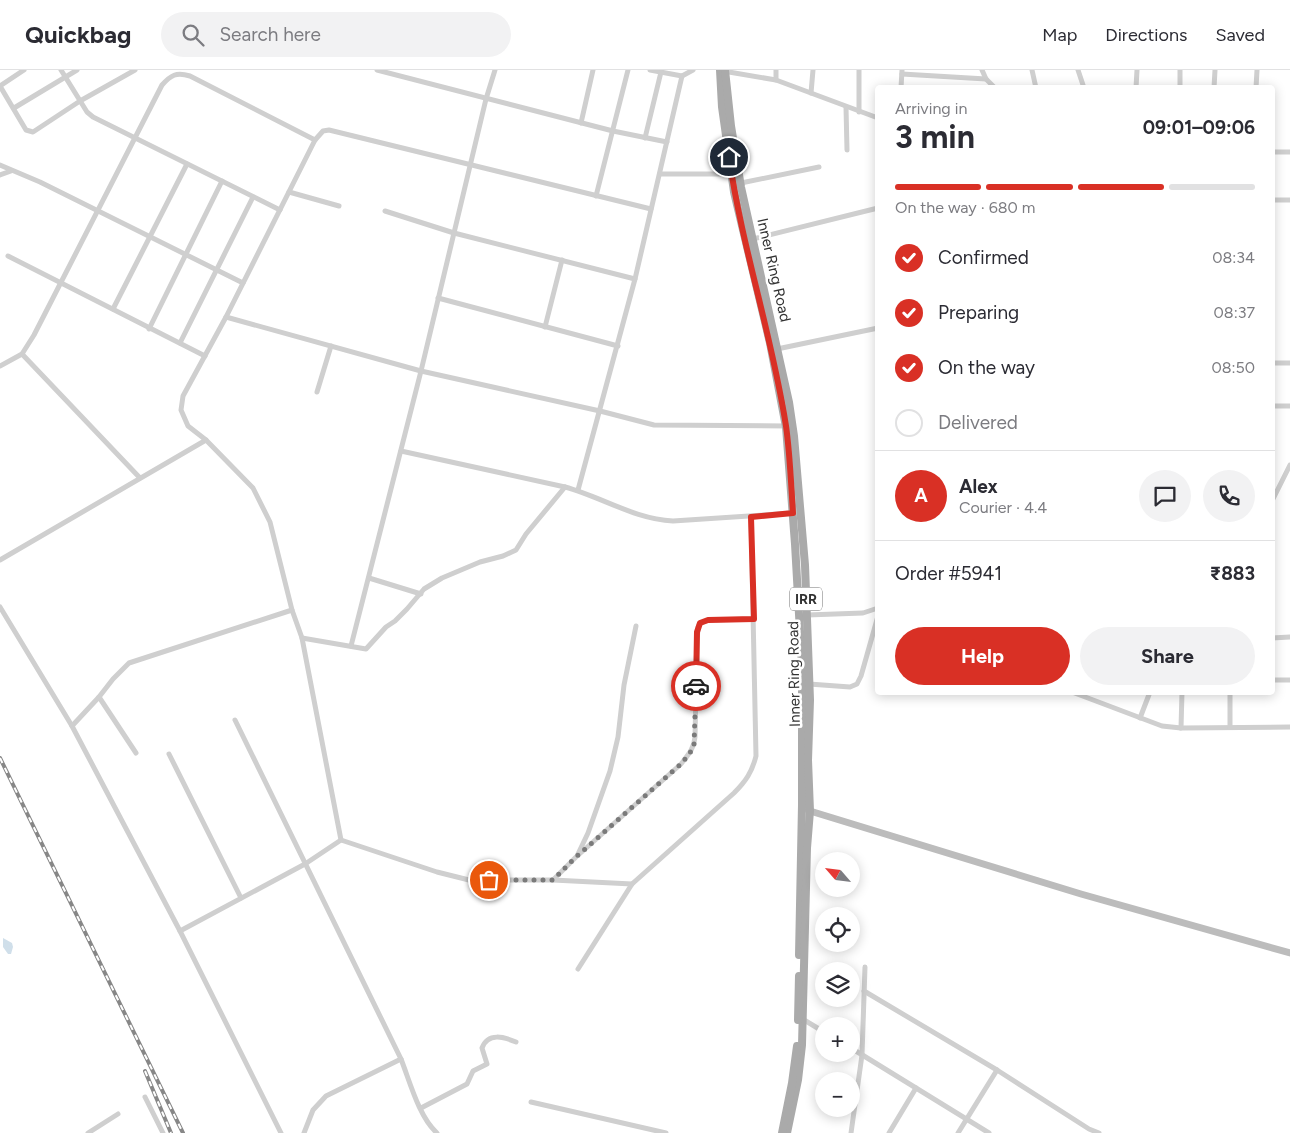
<!DOCTYPE html>
<meta charset="utf-8">
<style>
body{margin:0;font-family:Figtree,sans-serif;background:#f2f2f3;color:#2b2b33;height:100vh;display:flex;flex-direction:column;font-size:19px;white-space:nowrap}
*{box-sizing:border-box;margin:0}
p{font-size:16px;color:#7c7c81}
.icon{flex:none;width:28px;height:28px;fill:none;stroke:currentColor;stroke-width:2;stroke-linecap:round;stroke-linejoin:round}
.map{position:relative;flex:1;overflow:hidden}
.drawer{position:absolute;left:875px;top:15px;width:400px;height:610px;display:flex;flex-direction:column;background:#fff;border-radius:5px;box-shadow:0 2px 12px #0003}
.drawer>*{flex:none}
.needle{width:32px;rotate:298deg}
.controls{position:absolute;left:815px;top:782px;display:grid;gap:10px}
.controls a{display:grid;place-items:center;width:45px;height:45px;border-radius:50%;background:#fff;box-shadow:0 2px 12px #0003;font-size:25px}
.pin{position:absolute;display:grid;place-items:center;width:42px;height:42px;color:#fff;margin:-21px;border:2px solid #fff;border-radius:50%;box-shadow:0 1px 5px #0007}
.courier{position:absolute;display:grid;place-items:center;width:50px;height:50px;margin:-25px;border:4px solid #d93025;border-radius:50%;background:#fff;color:#222;box-shadow:0 1px 6px #0007}
.summary em{font-style:normal;font-weight:700}
.summary div{display:flex;flex-direction:column-reverse}
.summary{display:flex;align-items:center;justify-content:space-between;height:85px;padding:0 20px}
h1{font-size:32px;font-weight:700;line-height:38px}
.bar{display:grid;grid-template-columns:repeat(4,1fr);gap:8px 5px;align-content:center;height:60px;padding:0 20px}
.bar i{height:6px;border-radius:4px;background:#e1e1e2}
.bar .active{background:#d93025}
.bar p{grid-column:span 4}
.line{display:flex;align-items:center;gap:12px;padding:0 20px;border-top:1px solid #e1e1e2}
.line div{flex:1}
.round{display:grid;place-items:center;flex:none;width:52px;height:52px;border-radius:26px;background:#f2f2f3}
ol{padding:0 20px;list-style:none}
li{display:flex;align-items:center;gap:15px;height:55px}
li p{margin-inline-start:auto}
li .icon{padding:5px;border-radius:50%;background:#d93025;color:#fff;stroke-width:4}
li:last-child{color:#7c7c81}
li i{width:28px;height:28px;border:2px solid #e1e1e2;border-radius:50%}
.primary-button{display:flex;gap:10px;margin-top:auto;padding:10px 20px}
.primary-button a{flex:1;height:58px;border-radius:30px;background:#d93025;color:#fff;font-size:20px;font-weight:700;line-height:58px;text-align:center}
.primary-button a+a{background:#f2f2f3;color:#2b2b33}
header{display:flex;align-items:center;gap:30px;box-sizing:border-box;height:70px;padding:0 25px;background:#fff;border-bottom:1px solid #e1e1e2}
header strong{font-size:24px}
nav{display:flex;gap:28px;margin-inline-start:auto;font-size:18px}
.search{width:350px;height:45px;background:#f2f2f3;display:flex;align-items:center;gap:12px;box-sizing:border-box;padding:0 18px;border-radius:28px;color:#7c7c81;font-size:19px}
.map>svg:first-child{display:block}
</style>
<header>
<strong>Quickbag</strong>
<div class="search"><svg class="icon" aria-label="search" viewBox="0 0 24 24"><circle cx="10" cy="10" r="6"/><path d="M15 15l6 6"/></svg>Search here</div>
<nav><a>Map</a><a>Directions</a><a>Saved</a></nav>
</header>
<div class="map">
<svg width="1290" height="1063" viewBox="0 0 1290 1063">
<rect width="100%" height="100%" fill="#fff"/>
<path fill="#d0dfea" d="M3,868L12,873L13,877L11,884H8L3,877Z"/>
<g fill="none" stroke-linecap="round" stroke-linejoin="round">
<g stroke="#cfcfcf" stroke-width="5">
<path d="M61,0L87,42L93,47L280,140"/>
<path d="M377,0L613,61L667,72"/>
<path d="M650,0L682,6L693,0"/>
<path d="M982,0L986,9"/>
<path d="M1032,0L1036,18"/>
<path d="M1078,0L1084,18"/>
<path d="M723,1L776,10L878,48"/>
<path d="M902,4L986,9L995,18"/>
<path d="M776,10V0"/>
<path d="M0,16L26,60L33,62L80,31L135,0"/>
<path d="M0,16L24,0"/>
<path d="M901,18L902,0"/>
<path d="M1136,18L1137,0"/>
<path d="M1180,18V0"/>
<path d="M1214,18L1215,0"/>
<path d="M1256,18L1257,0"/>
<path d="M811,23L813,0"/>
<path d="M846,37L847,80"/>
<path d="M14,38L77,0"/>
<path d="M859,42V0"/>
<path d="M581,53L593,0"/>
<path d="M645,68L661,2"/>
<path d="M1272,82H1290"/>
<path d="M0,95L40,112L243,213"/>
<path d="M660,104H731"/>
<path d="M0,105L11,101"/>
<path d="M741,113L819,97"/>
<path d="M289,122L339,136"/>
<path d="M596,126L628,0"/>
<path d="M1272,130H1290"/>
<path d="M385,141L454,163L635,209"/>
<path d="M753,169L878,138"/>
<path d="M8,186L205,286"/>
<path d="M438,228L618,276"/>
<path d="M113,239L187,94"/>
<path d="M226,247L421,301L600,341L654,355L787,356"/>
<path d="M545,257L562,190"/>
<path d="M149,259L222,111"/>
<path d="M180,273L253,127"/>
<path d="M777,279L878,258"/>
<path d="M22,284L140,408"/>
<path d="M1272,293H1290"/>
<path d="M0,296L22,284L34,265L162,15C171,5 176,2 190,6L315,70"/>
<path d="M317,322L331,276"/>
<path d="M1272,336H1290"/>
<path d="M401,381L565,417C602,427 634,449 673,451L793,443"/>
<path d="M578,420L635,209L682,6"/>
<path d="M1272,431L1290,395"/>
<path d="M0,490L206,370"/>
<path d="M369,508L421,524"/>
<path d="M0,537L72,656L180,861L281,1063"/>
<path d="M807,545L863,543L878,538"/>
<path d="M302,568L366,579L386,557L395,551L407,539L424,519L442,508L480,492L503,486L516,480L526,464L565,417"/>
<path d="M1272,568L1290,567"/>
<path d="M351,576L421,301L486,29L495,0"/>
<path d="M1272,610H1290"/>
<path d="M809,614L850,617L857,614L861,606L878,546"/>
<path d="M1072,622L1162,656L1181,658L1290,657"/>
<path d="M1230,622V657"/>
<path d="M99,627L136,683"/>
<path d="M1140,648L1150,622"/>
<path d="M235,650L401,989C410,1012 419,1047 437,1063"/>
<path d="M72,656L99,627L113,609L129,593L292,540"/>
<path d="M1181,658L1182,622"/>
<path d="M169,684L241,828"/>
<path d="M341,770L302,568L292,540L270,452L253,418L206,370L188,356L181,340L183,326L226,247L315,70L323,61L329,60L651,139"/>
<path d="M578,784L588,763L610,701L618,667L624,615L636,556"/>
<path d="M553,810L576,787L681,694C688,685 694,679 695,667L697,573L698,557L700,553L709,550L754,549"/>
<path d="M180,861L305,794L341,770L437,802L469,810H553L632,814"/>
<path d="M578,899L632,814L734,723C746,711 752,702 756,686L751,447"/>
<path d="M864,921L997,1000L1089,1059L1099,1063"/>
<path d="M801,948L824,962"/>
<path d="M851,978L989,1063"/>
<path d="M145,1027L163,1063"/>
<path d="M531,1032L666,1063"/>
<path d="M421,1038L467,1014L473,1001L487,994L482,978C488,962 504,967 516,972"/>
<path d="M88,1063L118,1044"/>
<path d="M304,1063L313,1040L326,1026L401,989"/>
<path d="M851,1063L862,985L865,897"/>
<path d="M889,1063L916,1018"/>
<path d="M958,1063L997,1000"/>
</g>
<path stroke="#bcbcbc" stroke-width="7" d="M807,739L810,741L1081,824L1290,883"/>
<g stroke="#aaa" stroke-width="8">
<path d="M720,0L722,37L734,122L770,273L786,357L795,474L802,597V735L799,885"/>
<path d="M725,0L731,56L741,117L789,332L794,366L805,495L810,630L808,690L810,741L807,778L802,975L798,1010L787,1063"/>
<path d="M798,950L799,906"/>
<path d="M782,1063L792,1013L797,976"/>
</g>
<defs>
<g id="rail">
<path d="M0,688L183,1063"/>
<path d="M145,1001L171,1063"/>
</g>
</defs>
<use href="#rail" stroke="#878787" stroke-width="4"/>
<use href="#rail" stroke="#fff" stroke-width="2" stroke-dasharray="5.5" stroke-linecap="butt"/>
</g>
<g fill="none" stroke-linecap="round" stroke-linejoin="round">
<path stroke="#7a7a7a" stroke-width="5" stroke-dasharray="0 9" d="M489,810H553L576,787L681,694L690,683L694,675L696,616"/>
<path stroke="#d93025" stroke-width="6" d="M696,616L697,562L700,553L708,550L754,549L751,447L793,443C791,414 790,384 786,356C772,265 742,178 729,87"/>
</g>
<g text-anchor="middle" dominant-baseline="central" stroke-width="5" stroke-linejoin="round" paint-order="stroke">
<rect fill="#fff" stroke="#707070" stroke-width="1" x="790" y="517.5" width="32" height="23" rx="4"/>
<g font-size="14" font-weight="bold" fill="#323232">
<text x="806" y="529">IRR</text>
</g>
<g font-size="15" fill="#323232" stroke="#fff">
<text transform="translate(774 200) rotate(77)">Inner Ring Road</text>
<text transform="translate(794 604) rotate(-91)">Inner Ring Road</text>
</g>
</g>
</svg>
<div class="controls">
<a><svg class="needle" viewBox="-14 -14 28 28"><path d="M0-13l5 13h-10z" fill="#e53935"/><path d="M0 13l5-13h-10z" fill="#7c7c81"/></svg></a>
<a><svg class="icon" aria-label="locate" viewBox="0 0 24 24"><circle cx="12" cy="12" r="6"/><path d="M12 2v4M12 18v4M2 12h4M18 12h4"/></svg></a>
<a><svg class="icon" aria-label="layers" viewBox="0 0 24 24"><path d="M12 4l9 5-9 5-9-5zM3 14l9 5 9-5"/></svg></a>
<a>+</a>
<a>−</a>
</div>
<div class="pin" style="left:489px;top:810px;background:#ea580c"><svg class="icon" aria-label="bag" viewBox="0 0 24 24"><path d="M5 8h14l-1 12H6zM9 8a3 3 0 0 1 6 0"/></svg></div>
<div class="pin" style="left:729px;top:87px;background:#1f2937"><svg class="icon" aria-label="home" viewBox="0 0 24 24"><path d="M3 11l9-7 9 7M6 9v11h12V9"/></svg></div>
<div class="courier" style="left:696px;top:616px"><svg class="icon" aria-label="car" viewBox="0 0 24 24"><path d="M5 17H2v-5l4-1 3-4h7l3 4 3 1v5h-3M9 17h6M6 11h13"/><circle cx="7" cy="17" r="2"/><circle cx="17" cy="17" r="2"/></svg></div>
<section class="drawer">
<div class="summary"><div><h1>3 min</h1><p>Arriving in</p></div><em>09:01–09:06</em></div>
<div class="bar"><i class="active"></i><i class="active"></i><i class="active"></i><i></i><p>On the way · 680 m</p></div>
<ol>
<li><svg class="icon" aria-label="check" viewBox="0 0 24 24"><path d="M5 12l5 5 9-10"/></svg>Confirmed<p>08:34</p></li>
<li><svg class="icon" aria-label="check" viewBox="0 0 24 24"><path d="M5 12l5 5 9-10"/></svg>Preparing<p>08:37</p></li>
<li><svg class="icon" aria-label="check" viewBox="0 0 24 24"><path d="M5 12l5 5 9-10"/></svg>On the way<p>08:50</p></li>
<li><i></i>Delivered</li>
</ol>
<div class="line" style="height:90px"><b class="round" style="background:#d93025;color:#fff">A</b><div><b>Alex</b><p>Courier · 4.4</p></div><a class="round"><svg class="icon" aria-label="chat" viewBox="0 0 24 24"><path d="M4 5h16v11H9l-5 4z"/></svg></a><a class="round"><svg class="icon" aria-label="phone" viewBox="0 0 24 24"><path d="M5 4h4l2 5-3 2q2 4 5 5l2-3 5 2v4C11 20 4 13 5 4z"/></svg></a></div>
<div class="line" style="height:65px"><div>Order #5941</div><b>₹883</b></div>
<div class="primary-button"><a>Help</a><a>Share</a></div>
</section>
</div>
